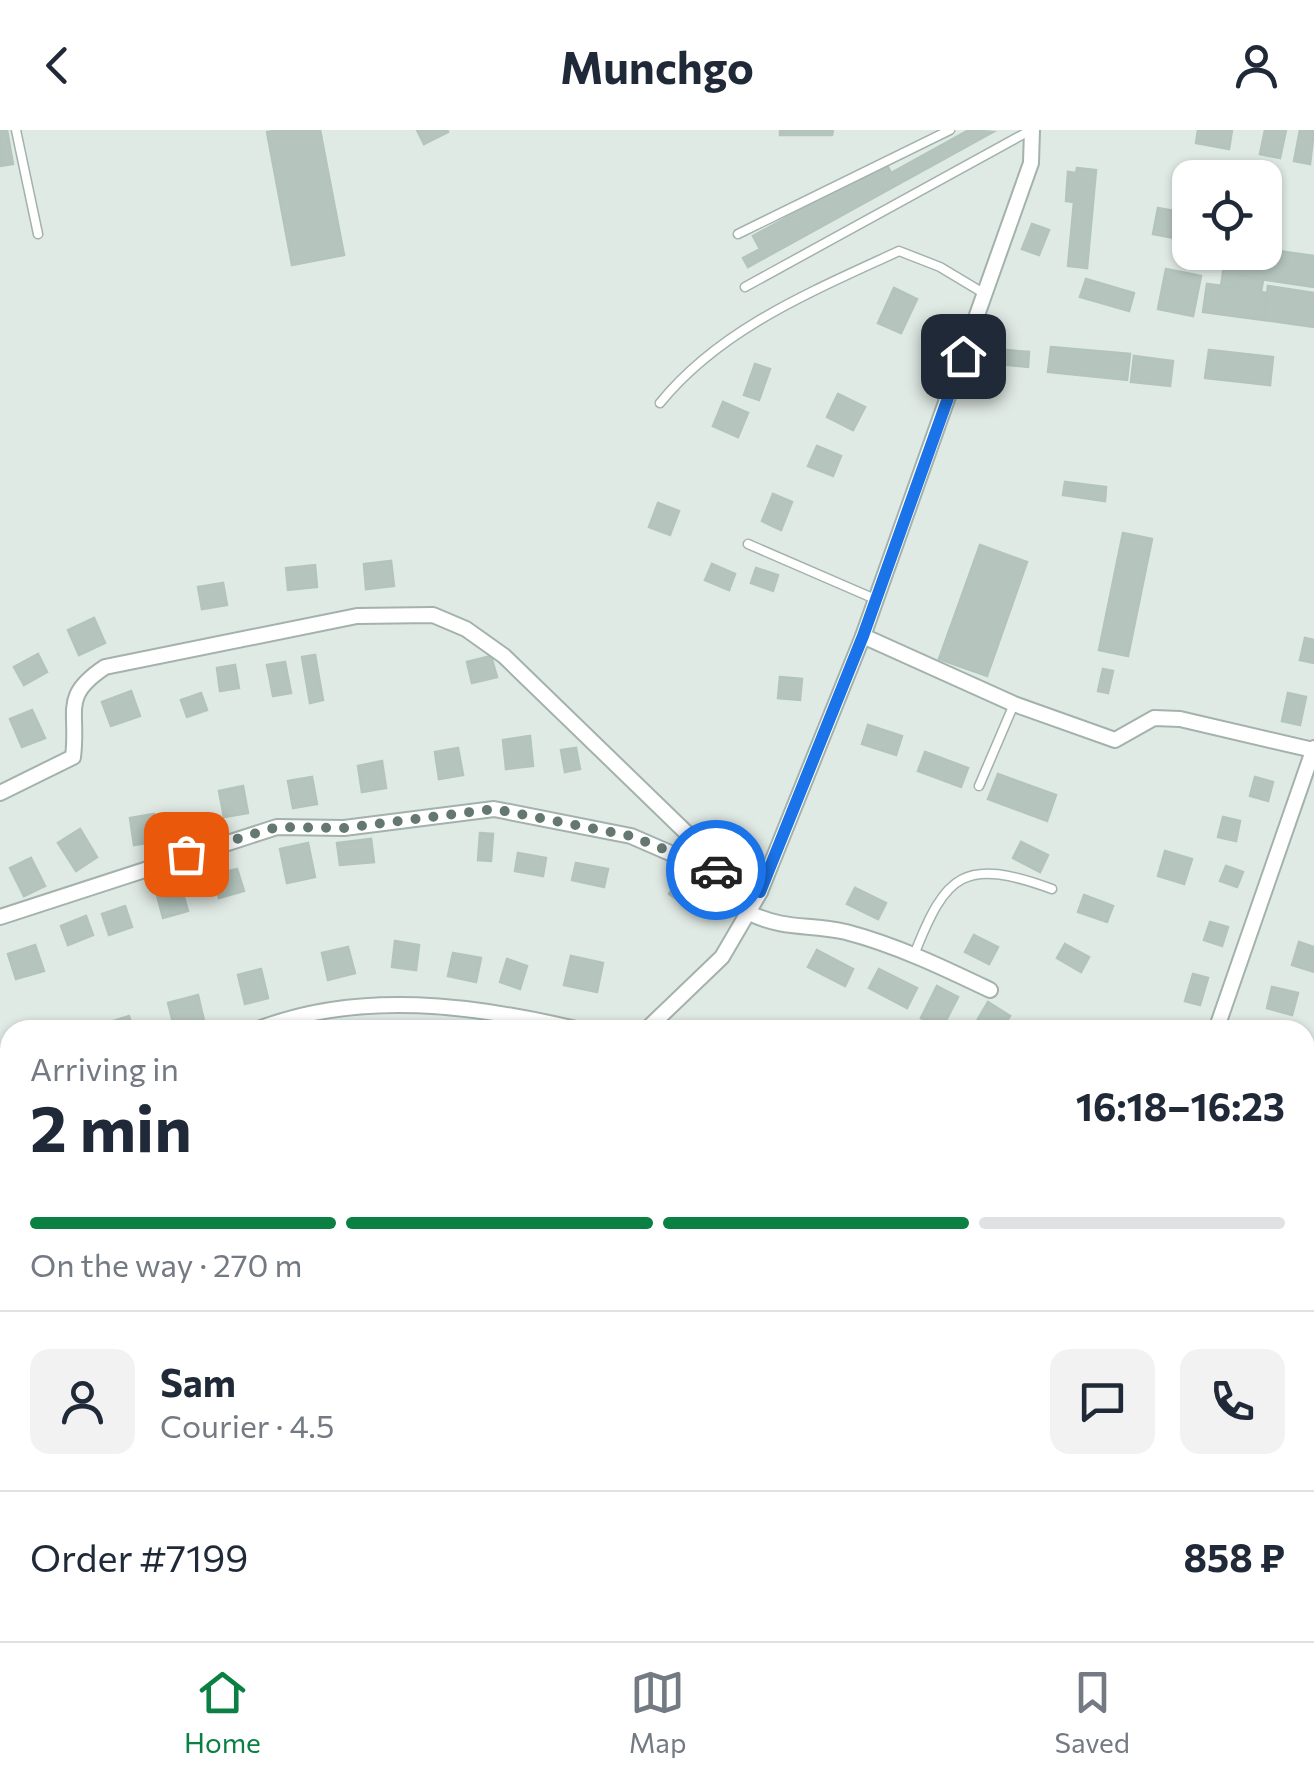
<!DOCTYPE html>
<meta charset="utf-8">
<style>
body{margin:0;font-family:Commissioner,sans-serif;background:#f2f2f3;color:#1f2937;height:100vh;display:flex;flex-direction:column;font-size:38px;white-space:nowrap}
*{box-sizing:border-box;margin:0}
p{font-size:32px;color:#747a83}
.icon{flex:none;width:55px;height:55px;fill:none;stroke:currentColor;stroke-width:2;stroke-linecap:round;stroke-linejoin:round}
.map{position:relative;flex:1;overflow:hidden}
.side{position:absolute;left:0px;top:890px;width:1315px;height:622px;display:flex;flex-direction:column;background:#fff;border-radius:30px 30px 0 0;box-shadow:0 2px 8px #0004}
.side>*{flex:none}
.tools{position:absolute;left:1172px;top:30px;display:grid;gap:20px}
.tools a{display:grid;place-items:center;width:110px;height:110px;border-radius:20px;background:#fff;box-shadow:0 2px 8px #0004;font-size:50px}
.pin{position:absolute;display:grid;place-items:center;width:85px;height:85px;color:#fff;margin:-42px;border-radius:20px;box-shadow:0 5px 15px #0006}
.courier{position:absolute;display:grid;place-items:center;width:100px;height:100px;margin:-50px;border:8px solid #1a73e8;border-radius:50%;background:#fff;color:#222;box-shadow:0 2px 12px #0007}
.summary em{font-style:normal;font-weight:700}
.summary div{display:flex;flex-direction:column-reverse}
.summary{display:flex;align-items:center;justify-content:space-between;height:170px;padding:0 30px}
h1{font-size:65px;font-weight:700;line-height:75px}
.bar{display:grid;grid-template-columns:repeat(4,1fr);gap:15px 10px;align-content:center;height:120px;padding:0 30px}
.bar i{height:12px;border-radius:8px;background:#e0e1e3}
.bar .selected{background:#0b8043}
.bar p{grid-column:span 4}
.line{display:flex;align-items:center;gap:25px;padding:0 30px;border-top:2px solid #e0e1e3}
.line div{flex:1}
.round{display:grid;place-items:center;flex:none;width:105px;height:105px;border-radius:20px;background:#f2f2f3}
header{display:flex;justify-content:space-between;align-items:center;height:130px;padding:0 30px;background:#fff;font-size:45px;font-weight:700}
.menu{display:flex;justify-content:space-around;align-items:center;height:140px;border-top:2px solid #e0e1e3;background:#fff;font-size:28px;color:#747a83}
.menu a{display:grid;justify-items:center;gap:5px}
.menu .selected{color:#0b8043}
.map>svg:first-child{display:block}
</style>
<header><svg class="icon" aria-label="back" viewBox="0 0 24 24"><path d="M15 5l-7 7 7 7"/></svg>Munchgo<svg class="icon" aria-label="person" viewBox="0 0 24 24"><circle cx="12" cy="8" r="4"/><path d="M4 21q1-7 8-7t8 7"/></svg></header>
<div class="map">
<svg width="1314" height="1511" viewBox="0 0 1314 1511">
<rect width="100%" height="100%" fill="#e0eae5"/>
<g fill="#b5c5be" stroke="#b2c4bb" stroke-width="2.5">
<path d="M7,0L13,34L0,36V1Z"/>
<path d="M279,0H320L344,125L292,135L267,2Z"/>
<path d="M417,0H447L448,2L424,14Z"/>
<path d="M780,0H833L832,5H780Z"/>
<path d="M969,0L993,2L748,137L743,128L760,119L753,106L886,33L891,43Z"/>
<path d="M1198,0H1232L1229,19L1196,13Z"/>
<path d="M1265,0H1286L1280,28L1260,24Z"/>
<path d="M1300,0H1314L1310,34L1294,31Z"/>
<path d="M1077,38L1096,40L1087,138L1068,136L1074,72L1066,71L1068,42L1076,43Z"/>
<path d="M1158,78L1190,84V111L1153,104Z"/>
<path d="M1032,94L1049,100L1039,125L1022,119Z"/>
<path d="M1265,119L1314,126V157L1239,146L1237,158L1221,156L1226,122Z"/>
<path d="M1166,139L1201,146L1193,186L1158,179Z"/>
<path d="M1239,146L1263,150L1261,162L1267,163L1264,190L1203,182L1207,154L1237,158Z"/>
<path d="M1086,149L1134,163L1129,181L1080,167Z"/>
<path d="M1268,156L1314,163V197L1264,190Z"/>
<path d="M894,158L917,169L901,203L878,193Z"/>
<path d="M1051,217L1130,224L1127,250L1048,242Z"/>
<path d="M979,218L1029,222L1028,237L978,232Z"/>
<path d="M1209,220L1273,227L1270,255L1205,248Z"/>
<path d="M1134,226L1173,231L1170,256L1131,252Z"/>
<path d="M755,234L770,239L759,270L744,265Z"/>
<path d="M838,264L865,277L853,300L827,287Z"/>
<path d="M723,272L748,283L738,307L713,296Z"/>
<path d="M817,316L841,326L833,346L808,336Z"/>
<path d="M1065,352L1106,357L1105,371L1063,365Z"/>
<path d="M773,364L792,372L781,400L762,391Z"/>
<path d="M658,373L679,381L670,405L649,397Z"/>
<path d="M1123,403L1152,409L1128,526L1099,520Z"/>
<path d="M980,415L1027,432L987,546L939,529Z"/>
<path d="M391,431L394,456L366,459L364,434Z"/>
<path d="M712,434L735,444L729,460L705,450Z"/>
<path d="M315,435L317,457L288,460L286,438Z"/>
<path d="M756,438L778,445L773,461L751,453Z"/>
<path d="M223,453L227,475L202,479L198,457Z"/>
<path d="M94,488L105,513L79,525L68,500Z"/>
<path d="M1305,508L1314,510V533L1300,530Z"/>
<path d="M38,524L47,542L24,555L14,537Z"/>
<path d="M315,525L323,570L310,573L302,527Z"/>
<path d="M491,526L497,547L472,553L467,532Z"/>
<path d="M285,532L291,563L273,566L267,535Z"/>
<path d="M235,535L239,558L220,561L217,538Z"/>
<path d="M1103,539L1113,541L1108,563L1098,561Z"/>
<path d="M780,547L802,549L800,570L778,568Z"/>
<path d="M131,561L140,586L111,596L102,572Z"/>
<path d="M201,563L207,580L187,587L181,570Z"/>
<path d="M1288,563L1306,567L1300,595L1282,591Z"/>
<path d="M32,580L45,608L22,617L10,589Z"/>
<path d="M868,595L902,606L896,625L862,614Z"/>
<path d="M530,606L533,636L506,639L503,610Z"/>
<path d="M458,618L463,645L439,649L435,622Z"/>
<path d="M576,618L580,639L565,642L561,620Z"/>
<path d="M925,622L968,638L961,657L918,641Z"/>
<path d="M382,631L386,658L362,662L358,636Z"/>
<path d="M998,644L1056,665L1047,691L988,669Z"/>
<path d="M312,647L317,674L293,678L288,651Z"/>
<path d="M1255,647L1273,652L1268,671L1250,666Z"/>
<path d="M243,656L248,683L224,687L219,661Z"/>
<path d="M154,684L158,711L134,715L130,688Z"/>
<path d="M1223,687L1240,691L1236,711L1218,707Z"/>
<path d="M80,699L97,727L76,741L58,713Z"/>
<path d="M480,703L493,704L491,731L478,730Z"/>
<path d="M371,709L374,732L340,735L337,713Z"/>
<path d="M1021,712L1048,725L1040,742L1013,728Z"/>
<path d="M308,713L315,747L287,753L280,719Z"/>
<path d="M1165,721L1192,729L1184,754L1158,746Z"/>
<path d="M518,723L546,728L543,746L515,741Z"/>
<path d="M31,728L45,756L24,766L10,738Z"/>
<path d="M576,733L608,739L604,757L572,750Z"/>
<path d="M1226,736L1243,742L1237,757L1220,751Z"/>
<path d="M237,739L244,761L219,768L213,745Z"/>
<path d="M685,739L710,756L694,781L669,764Z"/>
<path d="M180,754L188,781L163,788L156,761Z"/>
<path d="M855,758L886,773L878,789L847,774Z"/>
<path d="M1084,765L1113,776L1107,792L1078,782Z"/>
<path d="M125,776L132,797L109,805L102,784Z"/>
<path d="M86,786L93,805L68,815L61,796Z"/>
<path d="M1210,792L1228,797L1222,816L1204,810Z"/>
<path d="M974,805L998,817L989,834L965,822Z"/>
<path d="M395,811L419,815L416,840L392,837Z"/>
<path d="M1299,812L1314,817V842L1292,835Z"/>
<path d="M1065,814L1089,827L1081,842L1057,828Z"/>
<path d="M35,815L44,841L16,849L8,824Z"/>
<path d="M348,817L355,843L328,850L322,823Z"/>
<path d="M817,820L853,839L845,856L808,837Z"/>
<path d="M453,823L481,828L476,852L448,846Z"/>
<path d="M571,826L603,833L597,862L564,855Z"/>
<path d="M507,829L527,836L520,859L500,852Z"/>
<path d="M261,839L268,868L245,874L238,845Z"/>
<path d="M879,839L917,858L907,878L869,858Z"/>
<path d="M1193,844L1208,848L1200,875L1185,871Z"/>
<path d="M937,856L958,867L942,898L921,888Z"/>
<path d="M1272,857L1298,863L1292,885L1267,878Z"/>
<path d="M198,865L205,895L175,900L168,873Z"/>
<path d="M988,872L1010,886L1001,900L978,889Z"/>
<path d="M129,886L133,900H106L104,894Z"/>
<path d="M1310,990L1314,992V1021L1305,1017Z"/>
<path d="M511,1502H533L527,1511H514L508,1507Z"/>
<path d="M693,1502H705L713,1511H684Z"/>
</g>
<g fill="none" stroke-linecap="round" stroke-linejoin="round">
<defs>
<g id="service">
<path d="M16,0L38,104"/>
<path d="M738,104L950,0"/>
<path d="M745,157L1031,0"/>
<path d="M660,273C721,198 813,161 899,121L940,137L985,164"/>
<path d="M748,414L875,469"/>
<path d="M979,656L1014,574"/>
<path d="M914,825C946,743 964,727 1052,759"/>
</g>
<g id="minor">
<path d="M863,506L1014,574L1115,610L1154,588L1180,589L1313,620"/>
<path d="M0,663L73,627C79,580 60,567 105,537L357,486L433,485L466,499L504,526L732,747"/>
<path d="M749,783C788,801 807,793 846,802C896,815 944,838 990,860"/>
<path d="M0,787L277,697L344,698L494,679L631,706L760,762"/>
<path d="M256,900C359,859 475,875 580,900"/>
<path d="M646,900L722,827L760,762L863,506L1031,33L1032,0"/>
<path d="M1216,900L1314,618"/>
<path d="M0,986L10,1002"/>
<path d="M0,1091L10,1094"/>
<path d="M1305,1162L1314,1160"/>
<path d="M471,1502L480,1511"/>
<path d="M660,1511L670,1502"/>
</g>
</defs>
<use href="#service" stroke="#a3b2ac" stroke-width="11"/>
<use href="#minor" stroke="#a3b2ac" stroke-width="18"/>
<use href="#service" stroke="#fff" stroke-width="8"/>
<use href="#minor" stroke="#fff" stroke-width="14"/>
</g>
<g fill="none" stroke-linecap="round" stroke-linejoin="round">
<path stroke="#647871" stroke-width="10" stroke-dasharray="0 18" d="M186,724L277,697L344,698L494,679L631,706L716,740"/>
<path stroke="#1a73e8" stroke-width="12" d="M716,740L760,762L863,506L963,226"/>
</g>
</svg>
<div class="tools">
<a><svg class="icon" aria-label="locate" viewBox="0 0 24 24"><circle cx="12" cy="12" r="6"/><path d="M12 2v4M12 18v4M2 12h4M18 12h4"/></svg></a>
</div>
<div class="pin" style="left:186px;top:724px;background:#ea580c"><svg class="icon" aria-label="bag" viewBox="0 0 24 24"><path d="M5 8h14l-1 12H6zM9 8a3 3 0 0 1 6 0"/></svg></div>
<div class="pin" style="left:963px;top:226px;background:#1f2937"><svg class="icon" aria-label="home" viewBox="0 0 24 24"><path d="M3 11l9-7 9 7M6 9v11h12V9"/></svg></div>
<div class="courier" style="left:716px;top:740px"><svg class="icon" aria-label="car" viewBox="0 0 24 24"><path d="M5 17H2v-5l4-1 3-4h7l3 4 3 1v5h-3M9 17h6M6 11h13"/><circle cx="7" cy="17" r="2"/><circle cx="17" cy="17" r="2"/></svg></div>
<section class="side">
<div class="summary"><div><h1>2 min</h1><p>Arriving in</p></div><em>16:18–16:23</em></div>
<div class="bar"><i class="selected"></i><i class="selected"></i><i class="selected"></i><i></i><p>On the way · 270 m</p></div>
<div class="line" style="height:180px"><a class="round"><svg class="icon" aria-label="person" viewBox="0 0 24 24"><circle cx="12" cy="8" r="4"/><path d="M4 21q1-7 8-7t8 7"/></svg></a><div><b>Sam</b><p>Courier · 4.5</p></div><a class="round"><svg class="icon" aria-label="chat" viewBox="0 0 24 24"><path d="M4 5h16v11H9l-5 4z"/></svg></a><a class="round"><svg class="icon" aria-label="phone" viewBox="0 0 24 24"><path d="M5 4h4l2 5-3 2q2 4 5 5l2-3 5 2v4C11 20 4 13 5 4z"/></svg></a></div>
<div class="line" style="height:130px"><div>Order #7199</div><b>858 ₽</b></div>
</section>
</div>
<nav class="menu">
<a class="selected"><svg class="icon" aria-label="home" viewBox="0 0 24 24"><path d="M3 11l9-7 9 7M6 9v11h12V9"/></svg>Home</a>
<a><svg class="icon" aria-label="map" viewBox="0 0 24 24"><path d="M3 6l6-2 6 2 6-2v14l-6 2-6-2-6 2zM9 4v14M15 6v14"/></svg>Map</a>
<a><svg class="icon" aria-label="saved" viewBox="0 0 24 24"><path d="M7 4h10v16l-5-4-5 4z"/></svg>Saved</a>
</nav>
